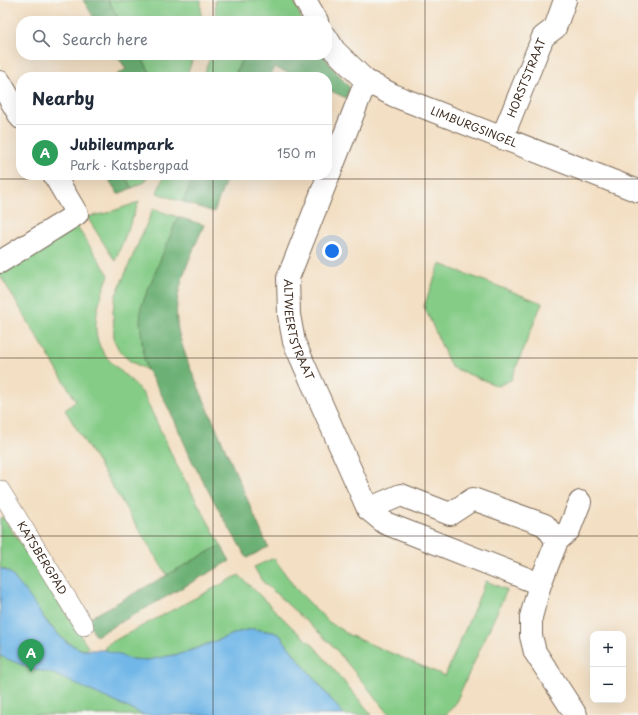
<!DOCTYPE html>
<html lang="en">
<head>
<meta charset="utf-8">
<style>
	:root { --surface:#fff; --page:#f2f2f3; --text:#1f2937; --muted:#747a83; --line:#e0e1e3; --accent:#d93025 }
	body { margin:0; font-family:"Playpen Sans",sans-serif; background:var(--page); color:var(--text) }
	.controls { position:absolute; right:12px; bottom:12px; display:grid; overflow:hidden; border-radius:8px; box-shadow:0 4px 16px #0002 }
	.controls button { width:36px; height:36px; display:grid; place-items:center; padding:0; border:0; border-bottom:1px solid var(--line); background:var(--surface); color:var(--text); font:20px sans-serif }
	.you { position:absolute; left:332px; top:251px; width:14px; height:14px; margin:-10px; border:3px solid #fff; border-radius:50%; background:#1a73e8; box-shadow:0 0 0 6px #1a73e833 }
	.badge { display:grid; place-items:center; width:26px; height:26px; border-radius:50%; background:var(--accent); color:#fff; font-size:13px; font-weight:700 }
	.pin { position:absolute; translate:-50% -33px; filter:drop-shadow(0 1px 2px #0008) }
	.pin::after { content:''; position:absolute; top:21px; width:14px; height:12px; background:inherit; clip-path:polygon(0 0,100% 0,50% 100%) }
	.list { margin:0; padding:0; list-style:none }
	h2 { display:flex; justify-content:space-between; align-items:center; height:52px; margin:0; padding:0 16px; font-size:17px }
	h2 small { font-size:13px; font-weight:400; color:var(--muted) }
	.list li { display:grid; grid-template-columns:26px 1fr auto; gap:12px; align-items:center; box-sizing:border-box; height:56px; padding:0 16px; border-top:1px solid var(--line) }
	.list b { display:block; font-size:15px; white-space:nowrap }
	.list p { margin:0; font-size:13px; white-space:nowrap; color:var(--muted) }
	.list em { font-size:13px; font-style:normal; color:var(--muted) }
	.icon { flex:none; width:22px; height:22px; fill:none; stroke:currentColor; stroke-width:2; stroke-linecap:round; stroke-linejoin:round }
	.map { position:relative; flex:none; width:638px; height:715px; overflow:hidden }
	.search { position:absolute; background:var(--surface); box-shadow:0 4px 16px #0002; left:16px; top:16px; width:316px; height:44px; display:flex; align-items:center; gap:10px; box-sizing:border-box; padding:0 14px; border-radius:16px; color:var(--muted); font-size:15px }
	.panel { position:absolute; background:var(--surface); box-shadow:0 4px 16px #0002; left:16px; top:72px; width:316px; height:108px; border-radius:16px }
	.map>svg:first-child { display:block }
</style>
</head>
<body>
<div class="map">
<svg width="638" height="715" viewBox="0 0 638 715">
	<rect width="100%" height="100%" fill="#f6f6f2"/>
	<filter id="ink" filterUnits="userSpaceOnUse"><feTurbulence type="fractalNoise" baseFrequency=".025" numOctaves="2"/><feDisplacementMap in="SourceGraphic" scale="8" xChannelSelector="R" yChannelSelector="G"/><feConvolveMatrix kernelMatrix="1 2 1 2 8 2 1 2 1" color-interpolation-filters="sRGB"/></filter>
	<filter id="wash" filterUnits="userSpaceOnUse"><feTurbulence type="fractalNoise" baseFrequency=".012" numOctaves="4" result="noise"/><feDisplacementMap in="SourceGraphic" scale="16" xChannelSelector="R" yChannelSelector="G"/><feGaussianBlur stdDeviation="0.9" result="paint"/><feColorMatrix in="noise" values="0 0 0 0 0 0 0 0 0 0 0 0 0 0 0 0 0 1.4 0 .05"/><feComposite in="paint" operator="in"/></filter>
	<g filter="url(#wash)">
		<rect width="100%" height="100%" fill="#f3dfc3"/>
		<g fill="#85cc87" stroke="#607b52">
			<polygon points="108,0 201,0 201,21 120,21"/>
			<polygon points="215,0 294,0 302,21 216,21"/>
			<polygon points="140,55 194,55 186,77 153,77"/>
			<polygon points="211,55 246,55 240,63 234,77 203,77"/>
			<polygon points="124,175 147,175 145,182 132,188"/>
			<polygon points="164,175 194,175 183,202 157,193"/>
			<polygon points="139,202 115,261 87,217 107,213"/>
			<path d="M153,209l25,8 -37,90c-1,21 1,43 6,63l-17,-9 -10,-9 -6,-12 -1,-30 3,-15z"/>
			<path d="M75,224l34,51c-11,28 -24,62 2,87 11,11 23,20 33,33l32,69 45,81 -54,30 -102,-165 11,-9 -76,-126v-3z"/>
			<polygon points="440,264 542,303 511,380 498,386 451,367 424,306"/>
			<path d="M3,517l85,130 -1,3c-27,-1 -53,-48 -69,-67 -3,-4 -6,-9 -10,-12 -2,-1 -5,-2 -8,-3v-50z"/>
			<polygon points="274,558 296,589 329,622 349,635 445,676 486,581 507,590 455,704 446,715 390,715 333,646 316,630 262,581 254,567"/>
			<polygon points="239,575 296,631 313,645 372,715 344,715 294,654 280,635 273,632 253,629 239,632 184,653 148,660 131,659 104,650 106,645"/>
			<polygon points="0,629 90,690 144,715 0,715"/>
		</g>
		<g fill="#6cb074" stroke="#546d49">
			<polygon points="83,0 108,0 120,21 96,21"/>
			<polygon points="117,55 140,55 153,77 114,77 126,69"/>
			<polygon points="246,55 324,55 331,66 350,88 346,98 327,89 327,77 299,77 274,67 269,77 234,77 240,63"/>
			<polygon points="106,175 124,175 132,188 118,194"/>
			<polygon points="194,175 228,175 214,212 183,202"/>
			<path d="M178,217l26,8c-12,28 -31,66 -27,97 1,14 7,27 11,41l80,184 -21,11 -26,-44 -29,-53 -19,-44 -15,-29 -11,-18 -3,-11 -4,-37 1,-15z"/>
			<polygon points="221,545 230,561 96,636 86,620"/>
		</g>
		<polygon fill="#71b7e8" stroke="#567083" points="0,568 9,572 26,592 49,625 66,642 82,650 105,650 131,659 148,660 184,653 239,632 253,629 273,632 280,635 294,654 344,715 144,715 51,673 32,669 0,656"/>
	</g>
	<g filter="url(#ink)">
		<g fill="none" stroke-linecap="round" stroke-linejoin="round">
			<defs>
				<g id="pedestrian">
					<path id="s1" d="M0,490l84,136"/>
				</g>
				<g id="minor">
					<polyline points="305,0 317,21"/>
					<path id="s2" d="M327,38l7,12 32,31 29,15 243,95"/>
					<path id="s3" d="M366,81l-78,197 1,37 5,27 74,167 17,14 155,61"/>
					<polyline points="0,82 21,118"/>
					<path id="s4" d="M502,138l41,-101 12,-9 10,-28"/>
					<polyline points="0,262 77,214 54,175"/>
					<polyline points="368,509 401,495 450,514 473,499 545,525 557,541"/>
					<polyline points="576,715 535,652 531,636 531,617 540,584 557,541 569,530 580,502"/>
				</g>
			</defs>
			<use href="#pedestrian" stroke="#7b6958" stroke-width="20"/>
			<use href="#minor" stroke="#7b6958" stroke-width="24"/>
			<use href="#pedestrian" stroke="#fff" stroke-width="19"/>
			<use href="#minor" stroke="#fff" stroke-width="22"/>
		</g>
	</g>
	<path fill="none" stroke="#3b2a1e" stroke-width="1" stroke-opacity="0.55" d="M213,0v21M425,0v715M213,55v22M213,175v540M0,179h638M0,358h638M0,536h638"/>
	<g text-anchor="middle" stroke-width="3" stroke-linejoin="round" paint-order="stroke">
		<g font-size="11" fill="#3b2a1e" stroke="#f6f6f2">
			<text dy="4" stroke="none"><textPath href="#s4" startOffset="65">HORSTSTRAAT</textPath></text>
			<text dy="4" stroke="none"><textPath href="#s2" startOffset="176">LIMBURGSINGEL</textPath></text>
			<text dy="4" stroke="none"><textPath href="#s3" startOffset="265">ALTWEERTSTRAAT</textPath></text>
			<text dy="4" stroke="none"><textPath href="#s1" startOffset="80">KATSBERGPAD</textPath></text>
		</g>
	</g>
</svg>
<div class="controls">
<button>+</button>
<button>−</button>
</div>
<div class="you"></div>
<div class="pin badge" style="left:31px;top:672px;background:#2e9e5b">A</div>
<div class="search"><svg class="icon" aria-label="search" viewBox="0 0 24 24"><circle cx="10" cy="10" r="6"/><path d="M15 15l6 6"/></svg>Search here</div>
<section class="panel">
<h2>Nearby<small></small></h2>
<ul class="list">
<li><span class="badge" style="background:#2e9e5b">A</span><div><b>Jubileumpark</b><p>Park · Katsbergpad</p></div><em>150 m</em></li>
</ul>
</section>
</div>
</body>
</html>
